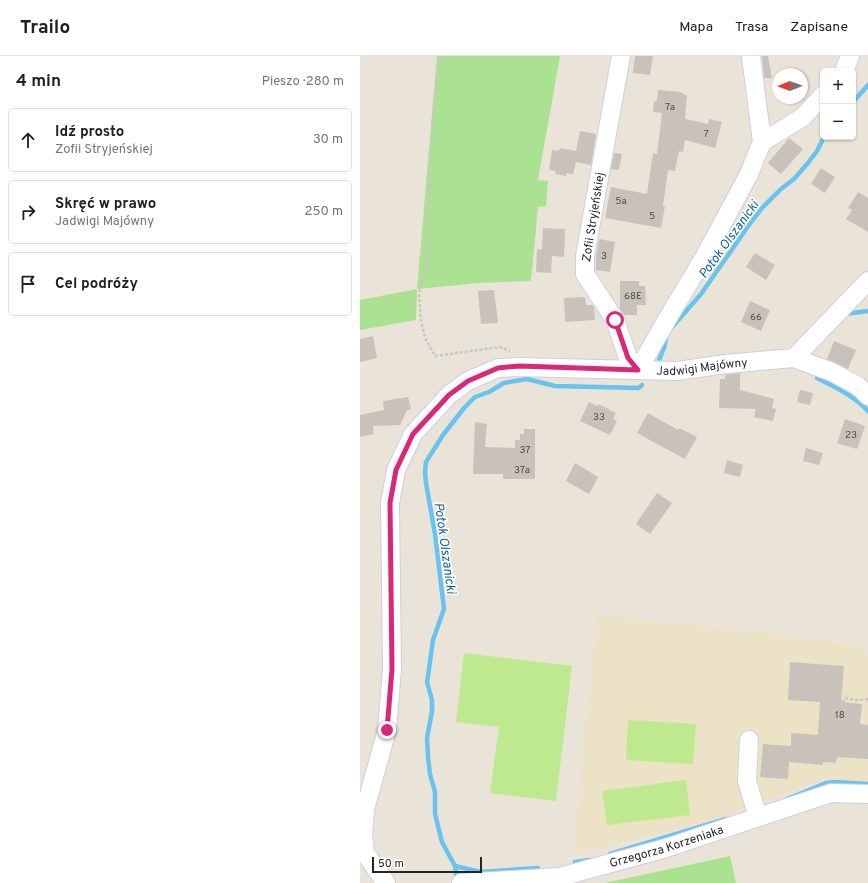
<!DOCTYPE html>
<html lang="pl">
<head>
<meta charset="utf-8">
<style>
	:root { --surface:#fff; --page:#f6f6f6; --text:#202124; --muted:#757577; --line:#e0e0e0 }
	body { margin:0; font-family:Overpass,sans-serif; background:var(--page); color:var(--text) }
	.controls { position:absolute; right:12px; top:12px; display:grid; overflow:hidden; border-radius:6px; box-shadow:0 1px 3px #0004 }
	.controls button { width:36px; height:36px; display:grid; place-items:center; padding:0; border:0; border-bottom:1px solid var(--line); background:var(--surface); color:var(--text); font:20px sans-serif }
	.compass { position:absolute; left:412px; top:12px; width:36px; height:36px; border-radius:50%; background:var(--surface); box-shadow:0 1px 3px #0004; rotate:269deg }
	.scale { position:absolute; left:12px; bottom:10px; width:110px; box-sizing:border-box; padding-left:4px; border:2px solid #262626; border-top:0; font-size:11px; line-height:14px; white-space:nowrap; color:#262626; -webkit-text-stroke:3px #fff; paint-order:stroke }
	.stop { position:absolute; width:12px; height:12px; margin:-9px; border:3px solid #db2777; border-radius:50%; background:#fff }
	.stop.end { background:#db2777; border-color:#fff; box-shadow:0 1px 4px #0008 }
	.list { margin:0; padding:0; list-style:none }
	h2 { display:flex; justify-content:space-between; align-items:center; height:52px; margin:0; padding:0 16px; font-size:17px }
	h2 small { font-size:13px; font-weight:400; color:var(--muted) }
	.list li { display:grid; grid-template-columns:26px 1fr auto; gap:12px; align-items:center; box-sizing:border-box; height:64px; margin:0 8px 8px; padding:0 8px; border:1px solid var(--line); border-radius:6px }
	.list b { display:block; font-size:15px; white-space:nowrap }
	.list p { margin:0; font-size:13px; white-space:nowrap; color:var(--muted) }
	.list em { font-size:13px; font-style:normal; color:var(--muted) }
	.icon { flex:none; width:22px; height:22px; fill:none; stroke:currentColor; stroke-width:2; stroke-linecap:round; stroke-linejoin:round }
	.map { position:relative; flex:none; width:508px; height:827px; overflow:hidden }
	header { display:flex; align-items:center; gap:24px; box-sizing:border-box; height:56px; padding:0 20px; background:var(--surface); border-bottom:1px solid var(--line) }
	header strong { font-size:19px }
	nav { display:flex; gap:22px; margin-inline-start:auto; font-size:14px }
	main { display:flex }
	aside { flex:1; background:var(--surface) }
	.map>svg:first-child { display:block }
</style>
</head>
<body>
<header>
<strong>Trailo</strong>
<nav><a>Mapa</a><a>Trasa</a><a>Zapisane</a></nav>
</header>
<main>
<aside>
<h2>4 min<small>Pieszo · 280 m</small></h2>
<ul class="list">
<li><svg class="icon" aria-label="ahead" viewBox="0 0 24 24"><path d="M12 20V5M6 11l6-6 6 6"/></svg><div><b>Idź prosto</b><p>Zofii Stryjeńskiej</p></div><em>30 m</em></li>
<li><svg class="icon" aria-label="right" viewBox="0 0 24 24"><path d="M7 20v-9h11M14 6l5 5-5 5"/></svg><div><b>Skręć w prawo</b><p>Jadwigi Majówny</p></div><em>250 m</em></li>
<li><svg class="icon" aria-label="arrive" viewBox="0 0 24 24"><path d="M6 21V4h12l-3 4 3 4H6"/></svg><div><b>Cel podróży</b></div></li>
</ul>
</aside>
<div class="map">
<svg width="508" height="827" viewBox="0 0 508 827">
	<rect width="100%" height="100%" fill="#eae3d7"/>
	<polygon fill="#ece2c6" points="238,560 402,577 499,590 508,601 508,726 465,722 377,755 331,770 255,788 220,797 215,795 223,701"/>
	<g fill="#aae292">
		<polygon points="77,0 200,0 178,124 188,125 186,150 178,151 171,225 118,227 57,233 56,264 0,274 0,244 57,233"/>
		<polygon points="370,800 376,827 245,827"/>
	</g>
	<g fill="#bee98e">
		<polygon points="104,597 212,610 196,745 130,737 139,671 96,666"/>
		<polygon points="268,664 336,668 333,708 266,704"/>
		<polygon points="326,724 330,759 247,769 242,735"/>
	</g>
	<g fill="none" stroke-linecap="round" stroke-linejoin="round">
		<g stroke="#68c4ee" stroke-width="4.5">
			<polyline points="493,46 508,29"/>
			<polyline points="485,258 508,255"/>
			<polyline points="313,270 341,238 391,166 403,151 421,133 434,123 448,107 457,95 464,81"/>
			<polyline points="299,304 304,292 306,281"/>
			<path d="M457,322c18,9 37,18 51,33"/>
			<polyline points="427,743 466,727 475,726 508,728"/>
			<polyline points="250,798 366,763"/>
			<polyline points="215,806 230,804"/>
			<polyline points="95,810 121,816 178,812"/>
			<polyline points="97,825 95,810 82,786 75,758 75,736 70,718 68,701 67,682 72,655 72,644 67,626 68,620 73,584 84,553 75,478 66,427 65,416 66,406 83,379 104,352 115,341 129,336 144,327 167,323 195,330 279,332 282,329"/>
		</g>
	</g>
	<g fill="#c8c2ba">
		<polygon points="275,0 293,0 290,19 273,17"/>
		<polygon points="402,0 408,0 412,22 404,22"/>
		<polygon points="298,34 320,36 327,40 325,63 348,68 349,63 362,66 355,92 325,84 323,96 319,95 315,115 308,114 303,150 305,150 301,172 245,162 251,131 287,138 293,97 297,98 302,57 293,56 294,45 297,45"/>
		<polygon points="220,75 236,78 231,109 216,106 213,118 206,117 206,120 195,118 196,115 189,114 192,94 198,95 201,92 216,95"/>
		<polygon points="429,82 443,93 421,118 408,107"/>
		<polygon points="254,97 262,98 259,114 251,113"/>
		<polygon points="461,112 475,121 465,137 451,128"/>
		<polygon points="498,136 508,142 508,176 486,163 492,154 488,152"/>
		<polygon points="183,172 205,173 204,201 192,200 191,217 176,216 177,193 182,194"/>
		<polygon points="239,183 255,186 250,216 236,214 236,201"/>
		<polygon points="395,197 415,209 406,224 386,211"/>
		<polygon points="260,225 279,225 279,230 285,230 286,249 277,249 277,259 264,259 260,253"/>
		<polygon points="134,234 138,267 121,268 118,235"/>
		<polygon points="225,241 226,249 232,249 234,251 235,264 205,266 204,242"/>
		<polygon points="390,245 410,254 401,275 381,266"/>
		<polygon points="13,280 17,302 0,306 0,283"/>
		<polygon points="474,285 496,294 488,313 467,303"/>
		<polygon points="380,317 380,334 414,343 412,352 416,353 413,365 394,361 396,353 359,352 360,323 365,323 365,319"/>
		<polygon points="440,334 453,337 450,349 437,346"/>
		<polygon points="48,341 51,353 47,354 40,369 13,370 14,378 0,381 0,359 24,354 23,345"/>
		<polygon points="229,346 237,350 238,348 256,357 253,363 257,365 250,379 220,365"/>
		<polygon points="288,357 318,374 319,372 337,381 325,403 277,377"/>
		<polygon points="485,363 505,370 497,393 477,387"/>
		<polygon points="115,366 127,368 125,391 155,392 155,384 160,384 160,378 164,378 164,373 175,373 175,423 143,423 143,418 113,418"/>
		<polygon points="446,392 463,397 459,409 443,405"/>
		<polygon points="367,404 383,409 380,421 364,417"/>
		<polygon points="215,407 238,421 229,438 206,425"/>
		<polygon points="297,437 312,447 290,478 276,468"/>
		<polygon points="430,606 484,610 481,646 502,648 500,668 508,669 508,703 477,701 476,707 463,706 463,709 429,706 428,723 400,721 403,688 431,690 431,677 458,679 460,646 428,644"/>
	</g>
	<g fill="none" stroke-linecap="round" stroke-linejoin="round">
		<defs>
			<g id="minor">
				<polyline points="261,0 225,200 225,218 255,264 268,302 278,314 309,260 345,200 389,118 402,86 391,0"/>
				<polyline points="484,15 490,0"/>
				<polyline points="402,86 443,61 463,39"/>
				<polyline points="434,302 508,225"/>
				<polyline points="389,684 387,725 398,761"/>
				<path id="s1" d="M26,827l-21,-30 -2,-19 2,-25 22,-79 5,-61 -2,-166 6,-33 17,-36 36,-39 19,-14 30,-13 21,-1 158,4 49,-7 68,-6 38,14 26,14 10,10"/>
				<path id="s2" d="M101,827l99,-6 106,-29 165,-55 37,1"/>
			</g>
		</defs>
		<use href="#minor" stroke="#cdcfe0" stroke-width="20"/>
		<g stroke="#c7c7c7" stroke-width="2.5" stroke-dasharray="3 2" stroke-linecap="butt">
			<polyline points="81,0 74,47 67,174 67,211 59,237 61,265 65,282 75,300 140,291 150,295"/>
			<polyline points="482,646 486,642 497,644 508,643"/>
		</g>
		<use href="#minor" stroke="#fff" stroke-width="18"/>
	</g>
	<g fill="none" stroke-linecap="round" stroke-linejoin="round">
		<polyline stroke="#db2777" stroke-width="5" points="27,674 32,613 30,447 36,414 53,378 89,339 108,325 138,312 159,310 278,314 268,302 255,264"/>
	</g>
	<g text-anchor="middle" stroke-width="3.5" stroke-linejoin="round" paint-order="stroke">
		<g font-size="10" fill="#4e4d4b">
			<text x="310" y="54">7a</text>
			<text x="346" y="81">7</text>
			<text x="261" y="148">5a</text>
			<text x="292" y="163">5</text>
			<text x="244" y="203">3</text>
			<text x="273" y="243">68E</text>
			<text x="396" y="264">66</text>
			<text x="239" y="364">33</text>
			<text x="491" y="382">23</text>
			<text x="165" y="397">37</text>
			<text x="162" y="417">37a</text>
			<text x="480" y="662">18</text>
		</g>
		<g font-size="12" fill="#262626" stroke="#fff">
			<text transform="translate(233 161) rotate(-81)" y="4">Zofii Stryjeńskiej</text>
			<text dy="4" stroke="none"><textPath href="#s1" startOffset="777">Jadwigi Majówny</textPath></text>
			<text dy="4" stroke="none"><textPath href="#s2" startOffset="210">Grzegorza Korzeniaka</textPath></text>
		</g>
		<g font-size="13" font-style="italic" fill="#0c5f94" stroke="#fff">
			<text transform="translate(368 183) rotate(-54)" y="5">Potok Olszanicki</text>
			<text transform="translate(86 492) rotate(82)" y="5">Potok Olszanicki</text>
		</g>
	</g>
</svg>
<div class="controls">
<button>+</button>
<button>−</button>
</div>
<svg class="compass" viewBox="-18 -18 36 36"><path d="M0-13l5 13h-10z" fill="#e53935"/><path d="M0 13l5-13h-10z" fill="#757577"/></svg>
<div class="scale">50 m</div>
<div class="stop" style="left:255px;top:264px"></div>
<div class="stop end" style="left:27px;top:674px"></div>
</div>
</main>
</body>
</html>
